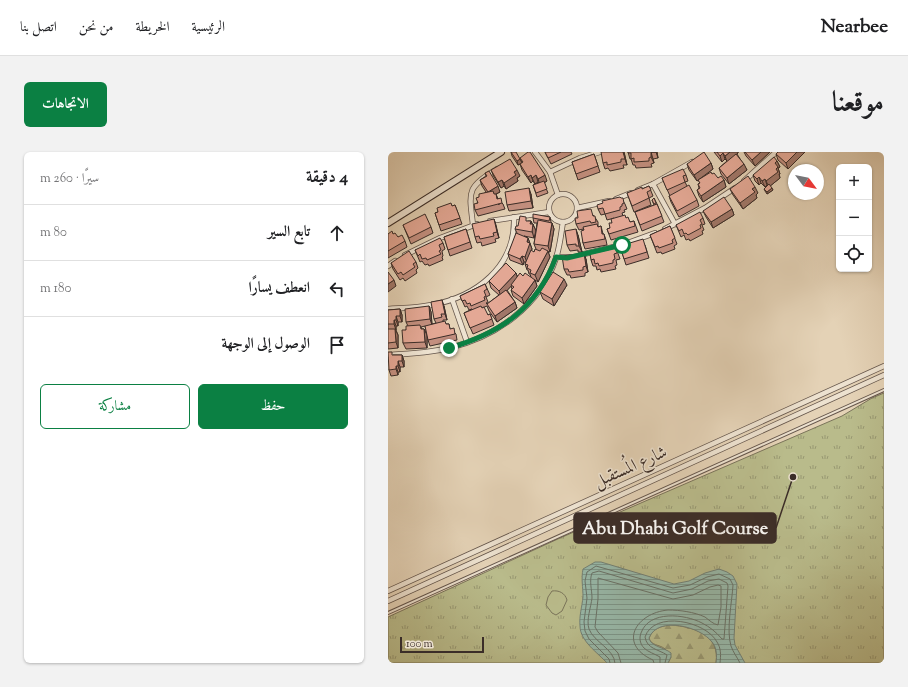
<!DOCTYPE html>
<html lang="ar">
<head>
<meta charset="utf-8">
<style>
	:root { --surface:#fff; --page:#f2f2f2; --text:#202124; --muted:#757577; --line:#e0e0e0; --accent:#0b8043 }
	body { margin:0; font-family:"Sorts Mill Goudy",Amiri,serif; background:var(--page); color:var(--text); direction:rtl }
	.controls { position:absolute; right:12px; top:12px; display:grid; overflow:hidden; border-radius:6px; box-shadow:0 1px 3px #0004 }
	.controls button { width:36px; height:36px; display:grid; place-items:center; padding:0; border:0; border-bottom:1px solid var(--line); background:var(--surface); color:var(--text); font:20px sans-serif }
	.compass { position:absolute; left:400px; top:12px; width:36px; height:36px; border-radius:50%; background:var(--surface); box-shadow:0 1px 3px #0004; rotate:122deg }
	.scale { position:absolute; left:12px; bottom:10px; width:84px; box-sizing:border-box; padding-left:4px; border:2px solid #3b2d28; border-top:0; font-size:11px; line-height:14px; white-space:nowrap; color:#3b2d28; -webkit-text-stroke:3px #ede2d0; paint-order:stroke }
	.stop { position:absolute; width:12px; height:12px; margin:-9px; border:3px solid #0b8043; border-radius:50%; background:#fff }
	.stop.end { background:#0b8043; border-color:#fff; box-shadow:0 1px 4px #0008 }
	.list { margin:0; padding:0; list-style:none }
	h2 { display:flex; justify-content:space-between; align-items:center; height:52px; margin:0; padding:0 16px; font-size:17px }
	h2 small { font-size:13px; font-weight:400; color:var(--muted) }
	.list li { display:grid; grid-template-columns:26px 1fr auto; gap:12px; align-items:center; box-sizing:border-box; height:56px; padding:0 16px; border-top:1px solid var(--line) }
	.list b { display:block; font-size:15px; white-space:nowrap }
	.list em { font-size:13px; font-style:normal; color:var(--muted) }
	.actions { display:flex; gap:8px; padding:12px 16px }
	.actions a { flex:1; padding:9px 0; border:1px solid var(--accent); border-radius:6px; text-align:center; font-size:14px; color:var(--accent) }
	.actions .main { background:var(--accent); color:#fff }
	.icon { flex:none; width:22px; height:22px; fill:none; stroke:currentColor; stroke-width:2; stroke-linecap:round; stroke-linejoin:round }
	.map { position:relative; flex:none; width:496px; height:511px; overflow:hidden; direction:ltr; border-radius:6px }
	header { display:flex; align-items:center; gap:24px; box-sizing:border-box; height:56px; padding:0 20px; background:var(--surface); border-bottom:1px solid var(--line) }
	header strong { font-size:19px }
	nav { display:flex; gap:22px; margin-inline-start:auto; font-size:14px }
	.intro { display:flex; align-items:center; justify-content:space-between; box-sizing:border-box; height:96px; padding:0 24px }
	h1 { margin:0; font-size:28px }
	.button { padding:10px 18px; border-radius:6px; background:var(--accent); color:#fff; font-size:14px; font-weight:700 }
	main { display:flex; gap:24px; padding:0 24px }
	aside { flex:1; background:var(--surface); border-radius:6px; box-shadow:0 1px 3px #0004 }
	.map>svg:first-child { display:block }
</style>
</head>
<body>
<header>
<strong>Nearbee</strong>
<nav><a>الرئيسية</a><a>الخريطة</a><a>من نحن</a><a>اتصل بنا</a></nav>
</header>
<div class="intro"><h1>موقعنا</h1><a class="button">الاتجاهات</a></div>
<main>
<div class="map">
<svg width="496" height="511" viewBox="0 0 496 511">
	<defs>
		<pattern id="grass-tufts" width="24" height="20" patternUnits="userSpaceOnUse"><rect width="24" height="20" fill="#b9bb8b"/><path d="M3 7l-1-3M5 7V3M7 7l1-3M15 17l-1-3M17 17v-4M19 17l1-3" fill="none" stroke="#989872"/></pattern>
		<pattern id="forest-firs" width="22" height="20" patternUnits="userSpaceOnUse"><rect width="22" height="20" fill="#b9bb8b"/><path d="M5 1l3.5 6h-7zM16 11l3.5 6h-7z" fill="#989872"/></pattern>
		<pattern id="water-rules" width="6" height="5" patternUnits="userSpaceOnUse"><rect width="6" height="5" fill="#97b8a9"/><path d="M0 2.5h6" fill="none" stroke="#7c968a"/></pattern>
	</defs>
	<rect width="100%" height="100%" fill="#e4d2b6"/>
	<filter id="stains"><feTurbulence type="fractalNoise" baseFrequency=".005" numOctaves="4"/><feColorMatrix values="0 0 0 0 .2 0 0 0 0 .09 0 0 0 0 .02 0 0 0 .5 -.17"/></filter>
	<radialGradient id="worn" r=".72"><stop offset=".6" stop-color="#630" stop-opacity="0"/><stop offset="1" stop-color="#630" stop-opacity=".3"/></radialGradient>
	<polygon fill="url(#grass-tufts)" stroke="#7a745a" points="496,241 496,511 0,511 0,465 172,386 454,264 484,246"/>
	<path fill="url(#forest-firs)" stroke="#7a745a" d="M283,473c23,2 49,9 45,38h-48l3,-6c-2,-2 -4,-6 -6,-8 -6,-5 -14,-3 -16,-11 4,-10 12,-12 22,-13z"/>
	<path fill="#b9bb8b" stroke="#7a745a" d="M164,439c7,-1 13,2 15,9l-5,11 -6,4 -4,-2 -6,-8 2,-8z"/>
	<path fill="url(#water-rules)" stroke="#728075" d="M207,410h6l73,22 15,-3 16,-8 14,-4 8,3 6,4 4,8 -3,54 1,7 10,18h-29c1,-7 1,-15 -4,-21 -11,-15 -54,-27 -63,-4 2,9 15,9 22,15v4l-3,6h-61c-9,-10 -27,-22 -27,-37 -1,-10 2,-19 3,-29 0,-10 -2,-18 0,-28z"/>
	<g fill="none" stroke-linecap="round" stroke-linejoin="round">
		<g stroke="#697268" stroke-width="1">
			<path d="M222,511l-1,-4 -20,-20 -4,-8 -1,-9 3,-24 -2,-17 2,-9 9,-6 77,22 17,-3 17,-8 12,-3 11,5 3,6c-1,17 -7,45 -2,61 2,6 6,11 9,17"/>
			<path d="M227,511c-1,-14 -21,-21 -26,-34 -3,-9 2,-22 3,-31 0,-8 -3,-17 0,-25l7,-2 74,22 19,-4 16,-8 11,-2 8,4 1,3 -4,53h-2c-6,-7 -12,-12 -20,-16 -17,-9 -53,-13 -61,10 -2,5 -1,11 3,15 4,4 11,6 16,9v6"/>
			<path d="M233,511l-3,-10 -20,-21 -3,-5 3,-28v-21l75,21 20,-4 17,-8 8,-2 3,1v21l-3,18c-5,-1 -9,-5 -13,-8 -11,-5 -25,-7 -37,-7 -32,3 -51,34 -15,50l1,3"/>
			<path d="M277,511l2,-8c-9,-6 -20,-6 -22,-18 9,-27 61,-16 72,5 4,6 4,13 3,21"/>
		</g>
		<defs>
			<polyline id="lane" points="0,461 496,238"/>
			<g id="street">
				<polyline points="147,0 162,20 170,43"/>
				<polyline points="162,20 192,6 212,0"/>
				<polyline points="356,29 388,0"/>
				<polyline points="265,32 287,72"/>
				<polyline points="250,38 265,32 304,10"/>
				<circle cx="175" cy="56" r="14"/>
				<polyline points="228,47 243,41"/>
				<polyline points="189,56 221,49"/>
				<polyline points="102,69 161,60"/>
				<path d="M85,73c-4,-34 -7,-37 24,-56"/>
				<polyline points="277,77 317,56 347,36"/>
				<polyline points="17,103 52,86 89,72"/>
				<polyline points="192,103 234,93 267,81"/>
				<polyline points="168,105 181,105"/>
				<polyline points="0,114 7,109"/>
				<polyline points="64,147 79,190"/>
				<path d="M0,157c14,-1 29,-1 43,-4 45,-8 85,-38 83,-88"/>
				<path d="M0,203c20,-1 41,-2 61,-7 47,-11 91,-42 107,-90 4,-12 5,-24 7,-36"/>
				<polyline points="0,439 496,214"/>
				<polyline points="0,449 496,223"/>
			</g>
			<polyline id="secondary" points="0,71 113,0"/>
		</defs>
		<use href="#lane" stroke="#65564c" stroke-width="4"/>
		<use href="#street" stroke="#65564c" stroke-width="6"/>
		<use href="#secondary" stroke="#3b2d28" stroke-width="8"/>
		<use href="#lane" stroke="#ede2d0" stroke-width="2"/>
		<use href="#street" stroke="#ede2d0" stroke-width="4.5"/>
		<use href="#secondary" stroke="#ede2d0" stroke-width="6"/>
	</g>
	<g fill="#c49080" stroke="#3b2d28">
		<polygon points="123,0 132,7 134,11 130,13 124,4"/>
		<polygon points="157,0 183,0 184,2 163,12"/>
		<polygon points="236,0 239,13 235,13 236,16 222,19 220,16 217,17 215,11"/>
		<polygon points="240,0 269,0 270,6 265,7 266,11 263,12 264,15 248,16 247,13 245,13 243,7 242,7"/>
		<polygon points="326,0 350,0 350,1 349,2 359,18 341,32 333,22 331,16 339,9 337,7 334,10"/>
		<polygon points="356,0 382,0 367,14 358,4"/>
		<polygon points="417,0 400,17 390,8 388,2"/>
		<polygon points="206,2 212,20 190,28 184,10"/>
		<polygon points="132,6 159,29 156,31 160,41 149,45 145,33 151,31 150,30 147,32 145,29 143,31 134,18 132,12 134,11"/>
		<polygon points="389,9 392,15 390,16 392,22 391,22 392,26 382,34 385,38 379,42 377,39 376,37 380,34 379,33 377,35 373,31 371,33 367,29 365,23"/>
		<polygon points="323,11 325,17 309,29 301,18 299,12"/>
		<polygon points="103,18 132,24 129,26 130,29 118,37 116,34 113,36 106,25"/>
		<polygon points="97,21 112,40 108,42 110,47 115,52 117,57 90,64 87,58 91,45 98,40 94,34 92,28 98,24"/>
		<polygon points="324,22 330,26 336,28 338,35 315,50 311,44 309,38 311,36 310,32 312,31 310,28"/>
		<polygon points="298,23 300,29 297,30 299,34 309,48 311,54 291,65 283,50 281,44 282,44 274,26"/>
		<polygon points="261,34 265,44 261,46 263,53 246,60 239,41 254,37"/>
		<polygon points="342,37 370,41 368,43 369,46 355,57 345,43"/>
		<polygon points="143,42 145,56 121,59 119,53"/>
		<polygon points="233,46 237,52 239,57 236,58 237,60 234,61 235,64 242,70 246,69 250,80 223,88 219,77 222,76 226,66 219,68 217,62 213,63 210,57"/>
		<polygon points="266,46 269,52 276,70 254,79 247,60 266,53 264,48"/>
		<polygon points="67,53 74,72 53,79 47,61"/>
		<polygon points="344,57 346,63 325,76 318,65 315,59"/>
		<polygon points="205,63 206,64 210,70 210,75 213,74 215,82 216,82 218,88 219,93 197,97 195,91 195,77 191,78 188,72"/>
		<polygon points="162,65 163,70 164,71 166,77 162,100 160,100 162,105 150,130 147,128 149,134 136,152 125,144 123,138 124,137 123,134 119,138 127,150 129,156 109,170 101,159 99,154 94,156 100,163 102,162 106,173 85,182 76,161 84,157 81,158 79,154 77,155 72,144 97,132 102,143 98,145 100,150 98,151 99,152 111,143 103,136 101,129 128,121 129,124 135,124 143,125 142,122 141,122 140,118 139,118 137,112 138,110 136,110 135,113 122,108 120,102 129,81 127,77 130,74 140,69 143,69 148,79 146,86 136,84 140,86 144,97 143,99 146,100 148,97 146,92 149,71 146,71 145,66"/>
		<polygon points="315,66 317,72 314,73 316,78 314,79 315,82 302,89 301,87 298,88 296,83 293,85 288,73"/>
		<polygon points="106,67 111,86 107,87 108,90 94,94 93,90 89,91 87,85"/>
		<polygon points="15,73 43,75 45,81 23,92"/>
		<polygon points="282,74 289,92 286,94 287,97 274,102 273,100 269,101 262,83"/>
		<polygon points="78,77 84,96 62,104 56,85"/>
		<polygon points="0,82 5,82 17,89 19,95 0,106"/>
		<polygon points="190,83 194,100 190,100 190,98 182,99 179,93"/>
		<polygon points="55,91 57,97 54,99 55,104 54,105 55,108 41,114 40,112 37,113 34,109 32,110 27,98"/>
		<polygon points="257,93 261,106 238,113 232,94"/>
		<polygon points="228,96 232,107 228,108 229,113 227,114 228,117 213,120 212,117 209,118 208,114 205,114 203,108"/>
		<polygon points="198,107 200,120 197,121 197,124 183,126 182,123 179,123 176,117"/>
		<polygon points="28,110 30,116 28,118 29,121 17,129 15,126 12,128 5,117 3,111"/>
		<polygon points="179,133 166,154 155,147 152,140"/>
		<polygon points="41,154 43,160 44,172 48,171 46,167 56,154 59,168 55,168 55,170 58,172 61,172 62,177 68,182 69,188 42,194 40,188 37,174 33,175 34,177 36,177 39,183 39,196 18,197 15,191 18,178 20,174 18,170"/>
		<polygon points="12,157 14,163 14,170 10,170 10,174 8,174 8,178 10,183 10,196 0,197 0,158"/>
		<polygon points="5,203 14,203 16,209 16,215 12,215 12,220 10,220 10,223 3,224 1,218"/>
	</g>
	<g fill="#a07668" stroke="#3b2d28">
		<polygon points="235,0 236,0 239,13 237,7"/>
		<polygon points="263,0 265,7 266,11 263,5"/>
		<polygon points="268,0 269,0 270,6"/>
		<polygon points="342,0 350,0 350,1 339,10 337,4"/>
		<polygon points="373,0 382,0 367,14 364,8"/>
		<polygon points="409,0 417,0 400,17 398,11"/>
		<polygon points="335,1 337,7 334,10 332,4"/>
		<polygon points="132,7 134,11 130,13 129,9"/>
		<polygon points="389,9 392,15 390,16 392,22 391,22 392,26 381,35 378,29 387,11"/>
		<polygon points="323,11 325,17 309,29 306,23"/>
		<polygon points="356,12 359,18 341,32 339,26"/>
		<polygon points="129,18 132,24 129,26 130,29 118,37 116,31 126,20"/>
		<polygon points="143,23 145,29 143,31 140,25"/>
		<polygon points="148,23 150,30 147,32 144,26"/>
		<polygon points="157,23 159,29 152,33 150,27"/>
		<polygon points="371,25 373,31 371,33 369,27"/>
		<polygon points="377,27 379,33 377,35 374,29"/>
		<polygon points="114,28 116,34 113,36 110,30"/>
		<polygon points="336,28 338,35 315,50 313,44"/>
		<polygon points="110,34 112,40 108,42 111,53 109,47 106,43 100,40"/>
		<polygon points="367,35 370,41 368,43 369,46 355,57 352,51 364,37"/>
		<polygon points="141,36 143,42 145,56 143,49"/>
		<polygon points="384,36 385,38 379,42 379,40"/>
		<polygon points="344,57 346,63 325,76 323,70"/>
		<polygon points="106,67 108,73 111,86 109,80"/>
		<polygon points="143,69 145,75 145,72 148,79 146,86 142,72"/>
		<polygon points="164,71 166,77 162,100 160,94"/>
		<polygon points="188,77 190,83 194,100 191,94"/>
		<polygon points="140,86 144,97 139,111 137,105 139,90"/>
		<polygon points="160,99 162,105 150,130 147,123"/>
		<polygon points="196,101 198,107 200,120 198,114"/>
		<polygon points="134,104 136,110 135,113 132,107"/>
		<polygon points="128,121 130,127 113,145 111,139"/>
		<polygon points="176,127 179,133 166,154 164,147"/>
		<polygon points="6,128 8,134 0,140 0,132"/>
		<polygon points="147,128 149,134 136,152 134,146"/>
		<polygon points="54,148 56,154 59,168 57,162"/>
		<polygon points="127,150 129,156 109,170 107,164"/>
		<polygon points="41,154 43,160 44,173 42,167"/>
		<polygon points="12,157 14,163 14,170 12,164"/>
		<polygon points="8,164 10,170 10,174 8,168"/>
		<polygon points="6,168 8,174 8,178 6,172"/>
		<polygon points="7,177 10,183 10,196 8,190"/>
		<polygon points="36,177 39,183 39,196 37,190"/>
		<polygon points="14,203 16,209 16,215 14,209"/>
		<polygon points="10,209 12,215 12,220 10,214"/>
		<polygon points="8,214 10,220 10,223 8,217"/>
	</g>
	<g fill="#e4a895" stroke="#3b2d28">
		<polygon points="123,0 128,0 132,7 129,9"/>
		<polygon points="140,0 142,0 157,23 150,27 148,23 144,26 143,23 140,25 132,12 135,10 132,6"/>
		<polygon points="157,0 173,0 160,6"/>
		<polygon points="213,0 235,0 237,7 233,7 233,10 219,13 219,10 215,11"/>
		<polygon points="240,0 268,0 263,0 263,5 261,6 261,9 246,10 246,6 243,7 243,1 240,1"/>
		<polygon points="316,0 323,11 306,23 299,12"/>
		<polygon points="329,0 342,0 337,4 335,1 332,4"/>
		<polygon points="357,0 373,0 364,8"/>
		<polygon points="390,0 409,0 398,11 388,2"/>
		<polygon points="206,2 210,14 188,22 184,10"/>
		<polygon points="348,2 356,12 339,26 331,16"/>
		<polygon points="386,5 389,9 387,11 390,15 388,17 390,20 378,29 377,27 374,29 371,25 369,27 365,23"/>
		<polygon points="122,7 129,18 126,20 128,23 116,31 114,28 110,30 103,18"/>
		<polygon points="295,17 298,23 295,24 297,30 279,38 274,26"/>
		<polygon points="101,19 110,34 100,40 92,28 99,24 97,21"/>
		<polygon points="323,20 324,22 326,21 330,26 333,24 336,28 313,44 309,38 312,36 310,32 312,31 310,28"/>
		<polygon points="360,24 367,35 364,37 367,40 352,51 342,37"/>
		<polygon points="156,29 159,37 148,41 145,33"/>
		<polygon points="381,32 384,36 379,40 376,37"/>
		<polygon points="301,33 309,48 289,59 281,44"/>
		<polygon points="261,34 263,38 259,40 261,46 244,54 239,41 254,35 254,37"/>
		<polygon points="141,36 143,49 119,53 117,40"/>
		<polygon points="105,39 106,42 108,42 109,47 113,46 114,51 87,58 86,52 90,51 88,46 91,45 91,42"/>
		<polygon points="232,45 233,46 235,46 236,51 234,52 234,54 232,55 232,58 217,62 215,56 210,57 209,53 215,51 214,49"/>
		<polygon points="336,45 344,57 323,70 315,59"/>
		<polygon points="266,46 268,51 266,52 264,48"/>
		<polygon points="63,51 64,54 67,53 72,66 51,73 47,61 50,60 49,56"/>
		<polygon points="269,52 274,64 252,73 247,60"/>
		<polygon points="203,57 205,64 207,64 208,70 203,71 202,69 188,72 187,66 190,66 189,59"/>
		<polygon points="312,60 315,66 312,68 314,72 312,73 313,76 300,83 298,81 296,82 294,77 291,79 288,73"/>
		<polygon points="37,62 43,75 21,86 15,73"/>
		<polygon points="145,62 162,65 161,69 145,66"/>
		<polygon points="237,63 238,66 240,65 242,70 246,69 247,74 221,82 219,77 222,76 221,71 224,71 223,67"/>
		<polygon points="132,64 138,65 138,69 143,69 142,72 145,72 144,80 127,77 128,74 130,74"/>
		<polygon points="106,67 109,80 105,81 106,84 92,87 91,84 87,85 84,72"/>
		<polygon points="150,68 164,71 160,94 146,92"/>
		<polygon points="209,72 210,75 213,74 214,82 216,82 217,87 195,91 193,79 196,78 195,75"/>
		<polygon points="282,74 287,86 284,88 285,91 271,96 270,94 267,95 262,83"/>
		<polygon points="78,77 82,90 60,98 56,85"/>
		<polygon points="188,77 191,94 188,94 188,92 179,93 177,79"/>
		<polygon points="4,79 5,82 7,81 10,85 14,83 17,89 0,99 0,82"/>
		<polygon points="128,81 140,86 139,90 142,91 137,105 134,104 132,107 120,102"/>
		<polygon points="52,86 55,91 51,93 53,98 51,99 53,102 39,108 38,106 34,107 32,102 30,104 27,98"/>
		<polygon points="255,87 259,100 236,107 232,94"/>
		<polygon points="154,96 160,99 147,123 142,121 143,118 139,116 140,113 137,112 143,98 146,100 147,97 152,99"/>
		<polygon points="228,96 229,101 226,102 227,107 225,108 225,111 211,114 210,111 207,112 206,107 203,108 202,102"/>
		<polygon points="21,99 28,110 25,112 27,115 15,123 13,120 10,122 3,111"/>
		<polygon points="196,101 198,114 195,115 195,118 181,120 180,117 176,117 174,104"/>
		<polygon points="118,111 128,121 111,139 101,129"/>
		<polygon points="0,120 6,128 0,132"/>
		<polygon points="165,120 176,127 164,147 152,140"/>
		<polygon points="132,121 135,124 137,121 147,128 134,146 123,138 126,135 123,133"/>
		<polygon points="97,132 99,137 96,139 98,144 96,145 97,148 83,154 82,151 79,152 77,148 74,149 72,144"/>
		<polygon points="118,138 127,150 107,164 99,152"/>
		<polygon points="54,148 57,162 53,162 54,165 46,167 43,150"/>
		<polygon points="41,154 42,167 18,170 17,157"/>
		<polygon points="93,154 94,156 96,155 100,163 102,162 104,167 82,176 76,161"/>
		<polygon points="12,157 12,164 8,164 8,168 6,168 6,172 0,172 0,158"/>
		<polygon points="57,169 58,172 61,172 62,177 66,176 67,182 40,188 37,174"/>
		<polygon points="32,173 33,177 36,177 37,190 15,191 14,178 18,178 18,174"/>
		<polygon points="0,177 7,177 8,190 0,191"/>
		<polygon points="0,200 4,200 4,203 14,203 14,209 10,209 10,214 8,214 8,217 1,218"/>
	</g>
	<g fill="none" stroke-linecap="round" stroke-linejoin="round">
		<path stroke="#0b8043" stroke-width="5" d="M61,196c51,-15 88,-39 107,-91l11,1 55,-13"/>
	</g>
	<g text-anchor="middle" stroke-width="3" stroke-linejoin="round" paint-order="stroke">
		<g font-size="17" fill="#3b2d28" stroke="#ede2d0">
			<text transform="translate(242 314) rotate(-24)" y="6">شارع المُستقبل</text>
		</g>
	</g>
	<path fill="none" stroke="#3b2d28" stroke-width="1.5" d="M405 325L388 376"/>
	<circle fill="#3b2d28" stroke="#ede2d0" stroke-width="1.5" cx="405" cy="325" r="4"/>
	<rect fill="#3b2d28" stroke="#3b2d28" stroke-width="1.5" x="186" y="361" width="202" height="30" rx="4"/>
	<g font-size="18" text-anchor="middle" font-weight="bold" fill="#fff">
		<text x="287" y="382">Abu Dhabi Golf Course</text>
	</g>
	<rect width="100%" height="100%" filter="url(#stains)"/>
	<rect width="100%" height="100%" fill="url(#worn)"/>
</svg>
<div class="controls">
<button>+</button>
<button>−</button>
<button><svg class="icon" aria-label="locate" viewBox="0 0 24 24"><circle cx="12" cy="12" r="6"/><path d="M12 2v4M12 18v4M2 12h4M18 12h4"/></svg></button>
</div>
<svg class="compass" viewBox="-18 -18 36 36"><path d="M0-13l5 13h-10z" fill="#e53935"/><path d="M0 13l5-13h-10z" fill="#757577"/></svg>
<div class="scale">100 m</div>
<div class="stop" style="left:234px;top:93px"></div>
<div class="stop end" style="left:61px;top:196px"></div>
</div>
<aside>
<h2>4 دقيقة<small>سيرًا · 260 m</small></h2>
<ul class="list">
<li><svg class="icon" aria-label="ahead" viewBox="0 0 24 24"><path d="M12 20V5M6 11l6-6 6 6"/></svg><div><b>تابع السير</b></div><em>80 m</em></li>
<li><svg class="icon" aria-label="left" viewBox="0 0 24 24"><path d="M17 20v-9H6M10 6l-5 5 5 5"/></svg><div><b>انعطف يسارًا</b></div><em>180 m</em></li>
<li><svg class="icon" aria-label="arrive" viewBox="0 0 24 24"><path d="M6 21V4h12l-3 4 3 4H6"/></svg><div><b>الوصول إلى الوجهة</b></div></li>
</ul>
<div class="actions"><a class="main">حفظ</a><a>مشاركة</a></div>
</aside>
</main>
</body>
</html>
